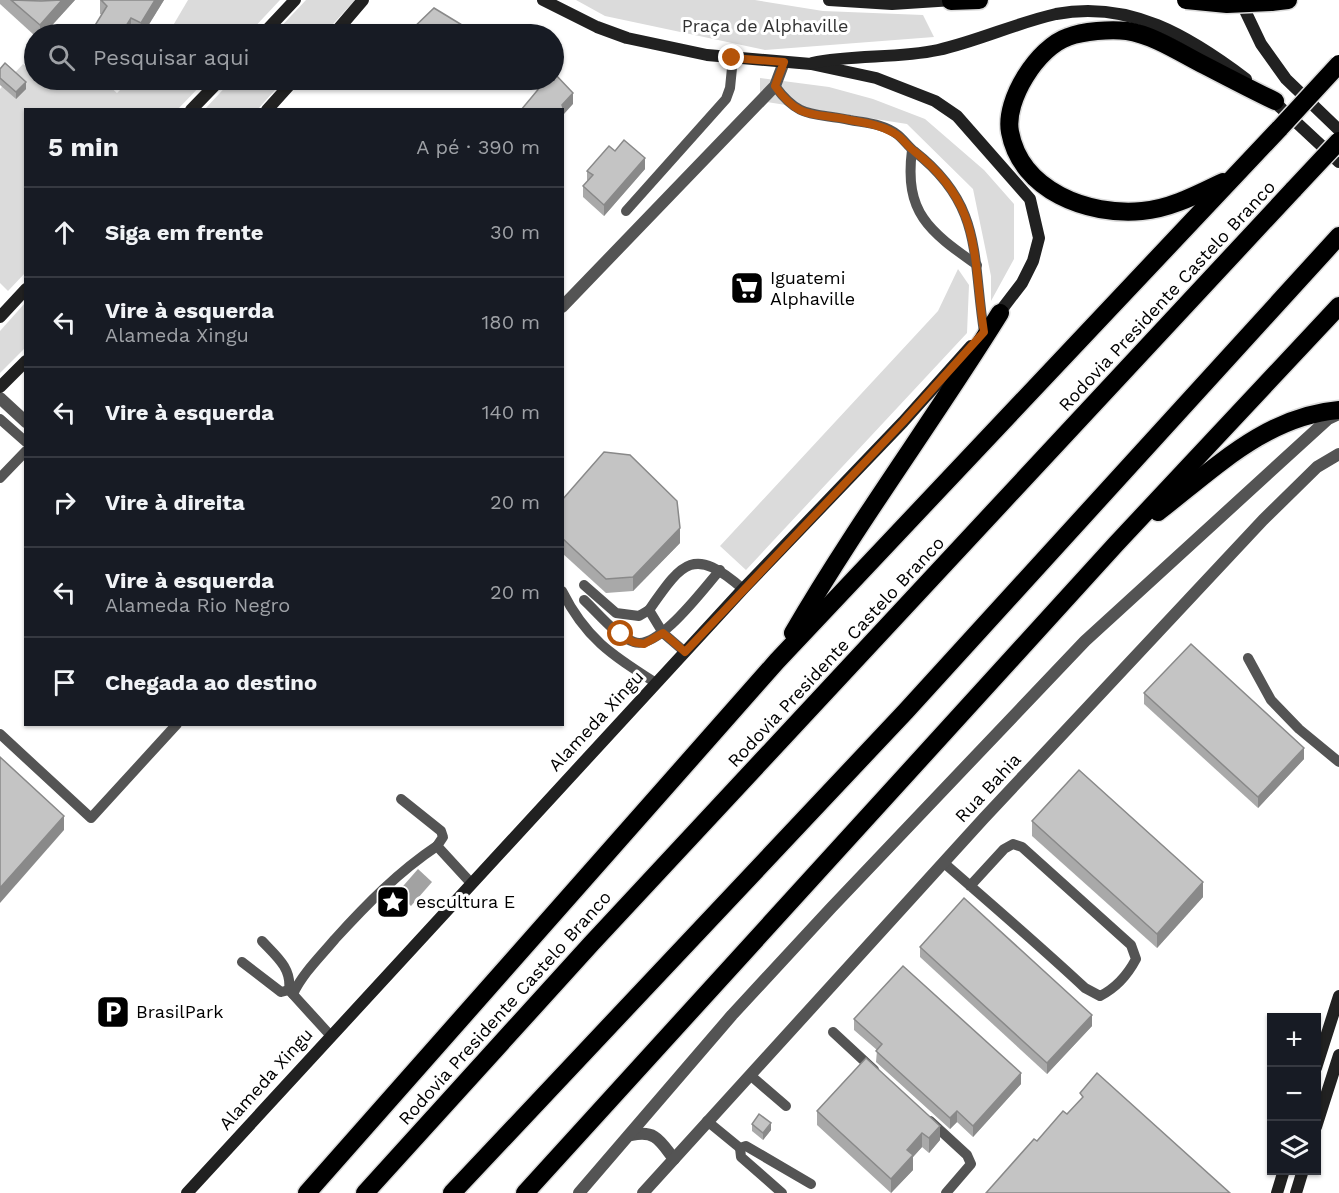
<!DOCTYPE html>
<html lang="pt">
<head>
<meta charset="utf-8">
<style>
	:root { --surface:#171b24; --page:#20242c; --text:#f1f3f6; --muted:#9ea1a6; --line:#363941 }
	body { margin:0; font-family:"Work Sans",sans-serif; background:var(--page); color:var(--text) }
	.controls { position:absolute; right:18px; bottom:18px; display:grid; overflow:hidden; border-radius:0px; box-shadow:0 2px 4px #0004 }
	.controls button { width:54px; height:54px; display:grid; place-items:center; padding:0; border:0; border-bottom:2px solid var(--line); background:var(--surface); color:var(--text); font:30px sans-serif }
	.stop { position:absolute; width:18px; height:18px; margin:-14px; border:4px solid #b45309; border-radius:50%; background:#fff }
	.stop.end { background:#b45309; border-color:#fff; box-shadow:0 2px 6px #0008 }
	.list { margin:0; padding:0; list-style:none }
	h2 { display:flex; justify-content:space-between; align-items:center; height:78px; margin:0; padding:0 24px; font-size:26px }
	h2 small { font-size:20px; font-weight:400; color:var(--muted) }
	.list li { display:grid; grid-template-columns:39px 1fr auto; gap:18px; align-items:center; box-sizing:border-box; height:90px; padding:0 24px; border-top:2px solid var(--line) }
	.list b { display:block; font-size:22px; white-space:nowrap }
	.list p { margin:0; font-size:20px; white-space:nowrap; color:var(--muted) }
	.list em { font-size:20px; font-style:normal; color:var(--muted) }
	.icon { flex:none; width:33px; height:33px; fill:none; stroke:currentColor; stroke-width:2; stroke-linecap:round; stroke-linejoin:round }
	.map { position:relative; flex:none; width:1339px; height:1193px; overflow:hidden }
	.search { position:absolute; background:var(--surface); box-shadow:0 2px 4px #0004; left:24px; top:24px; width:540px; height:66px; display:flex; align-items:center; gap:15px; box-sizing:border-box; padding:0 21px; border-radius:33px; color:var(--muted); font-size:22px }
	.panel { position:absolute; background:var(--surface); box-shadow:0 2px 4px #0004; left:24px; top:108px; width:540px; height:618px; border-radius:0px }
	.map>svg:first-child { display:block }
</style>
</head>
<body>
<div class="map">
<svg width="1339" height="1193" viewBox="0 0 1339 1193">
	<rect width="100%" height="100%" fill="#fff"/>
	<g fill="#dbdbdb">
		<polygon points="188,0 280,0 248,34 168,34"/>
		<polygon points="306,0 355,0 324,34 274,34"/>
		<polygon points="576,0 755,0 823,11 923,15 934,37 765,50 605,16"/>
		<polygon points="23,64 34,72 34,80 102,80 117,93 130,80 206,80 178,109 26,110 25,273 8,291 0,283 0,89"/>
		<polygon points="760,78 829,87 873,99 925,119 984,170 1014,204 1014,259 991,301 991,276 973,189 907,124 760,101"/>
		<polygon points="232,80 284,80 258,109 205,109"/>
		<polygon points="958,269 969,285 967,333 746,570 720,546 938,311"/>
		<polygon points="25,303 25,348 0,373 0,331"/>
	</g>
	<polygon fill="#a2a2a2" points="418,869 432,882 411,906 397,893"/>
	<g fill="none" stroke-linecap="round" stroke-linejoin="round">
		<defs>
			<g id="motorway">
				<polyline points="951,1 979,0"/>
				<polyline points="1271,2 1288,0"/>
				<path d="M1223,182c-25,12 -53,27 -81,29 -54,5 -121,-20 -132,-79 -6,-32 28,-85 58,-95 15,-6 43,-8 59,-6 27,4 55,23 79,35 23,12 46,24 69,35"/>
				<path d="M1158,512c56,-43 108,-96 181,-102"/>
				<path d="M793,633c64,-110 140,-212 207,-320"/>
				<polyline points="307,1193 777,661 1280,128"/>
				<polyline points="365,1193 591,944 1294,189"/>
				<polyline points="452,1193 906,711 1339,236"/>
				<polyline points="525,1193 1116,544 1339,306"/>
			</g>
		</defs>
		<use href="#motorway" stroke="#dbdbdb" stroke-width="21"/>
		<g stroke="#545454" stroke-width="10">
			<path d="M775,86c25,34 38,26 75,34 16,3 35,4 48,15 6,5 10,11 16,16 69,54 58,103 70,181"/>
			<path d="M912,150c-8,63 17,81 65,115"/>
			<polyline points="626,211 726,99 730,88 733,58"/>
			<polyline points="0,419 26,442"/>
			<polyline points="0,478 26,451"/>
			<polyline points="584,585 616,613 639,616 649,610"/>
			<path d="M562,591c24,48 50,64 94,92"/>
			<path d="M584,600c14,13 32,36 50,42 24,9 70,-54 86,-72"/>
			<path d="M685,652l-22,-19 -14,-23c33,-47 44,-65 94,-21"/>
			<polyline points="1248,658 1271,700 1299,729 1339,762"/>
			<polyline points="0,734 91,818 177,724"/>
			<polyline points="401,799 441,831 443,837 437,846"/>
			<path d="M944,863c47,41 95,82 141,125l15,8c16,-8 27,-20 36,-37l-5,-14 -109,-98 -9,-3 -9,5 -34,37"/>
			<path d="M262,941c14,15 30,27 27,49l41,45"/>
			<polyline points="242,962 281,992 289,990"/>
			<path d="M293,994c10,-21 27,-37 42,-55 31,-34 63,-67 102,-93l34,37"/>
			<polyline points="833,1032 874,1070"/>
			<polyline points="750,1075 786,1106"/>
			<polyline points="707,1121 740,1148 746,1146 811,1184"/>
			<polyline points="930,1121 967,1155 971,1164 946,1193"/>
			<polyline points="740,1148 741,1157 782,1193"/>
		</g>
		<g stroke="#545454" stroke-width="12">
			<polyline points="562,307 775,86 784,62"/>
			<polyline points="0,398 26,422"/>
		</g>
		<g stroke="#545454" stroke-width="12">
			<path d="M632,1135c24,-5 28,6 42,24"/>
			<polyline points="579,1193 732,1015 831,908 1085,641 1328,419 1339,414"/>
			<polyline points="643,1193 984,818 1263,520 1317,467 1339,454"/>
		</g>
		<g stroke="#212121" stroke-width="12">
			<polyline points="543,0 597,27 627,38 707,55 811,64 876,78 935,101 957,116 1030,199 1039,238 1033,261 1022,283 996,317"/>
			<polyline points="829,0 892,4 953,0"/>
			<polyline points="1240,0 1261,44 1286,79 1339,130"/>
			<polyline points="263,34 295,0"/>
			<polyline points="334,34 363,0"/>
			<path d="M812,63c42,-9 84,-4 126,-13 40,-9 78,-27 118,-36 74,-14 133,22 190,65"/>
			<polyline points="1269,97 1339,162"/>
			<polyline points="191,110 220,80"/>
			<polyline points="267,110 294,80"/>
			<polyline points="0,317 26,289"/>
			<polyline points="0,387 26,361"/>
			<polyline points="1316,1068 1339,996"/>
			<polyline points="1316,1127 1339,1055"/>
			<polyline points="187,1193 743,589 903,422 971,346"/>
			<polyline points="1277,1193 1284,1170"/>
			<polyline points="1296,1193 1303,1170"/>
		</g>
		<use href="#motorway" stroke="#000" stroke-width="18"/>
		<defs>
			<g id="motorway-bridge">
				<polyline points="1186,0 1227,4 1271,2"/>
				<polyline points="1280,128 1339,64"/>
				<polyline points="1294,189 1339,141"/>
			</g>
		</defs>
		<use href="#motorway-bridge" stroke="#dbdbdb" stroke-width="21" stroke-linecap="butt"/>
		<use href="#motorway-bridge" stroke="#000" stroke-width="18"/>
	</g>
	<g fill="#a9a9a9">
		<polygon points="0,0 75,0 44,34 34,35 0,4"/>
		<polygon points="100,0 164,0 143,34 136,34 131,32 130,34 94,34 94,27 102,15 100,14"/>
		<polygon points="0,69 26,89 16,99 0,85"/>
		<polygon points="403,80 414,80 410,84"/>
		<polygon points="615,151 645,169 604,216 583,197 583,186 587,182 587,171"/>
		<polygon points="562,500 680,543 633,591 606,593 562,553"/>
		<polygon points="1144,693 1304,759 1258,808 1144,704"/>
		<polygon points="1032,821 1203,897 1157,948 1032,836"/>
		<polygon points="920,947 1092,1026 1047,1074 920,957"/>
		<polygon points="854,1019 1021,1084 973,1137 957,1122 950,1129 876,1062 877,1050 854,1030"/>
		<polygon points="866,1058 940,1140 929,1153 922,1147 913,1157 913,1170 891,1193 817,1125 817,1111"/>
		<polygon points="752,1124 771,1130 763,1140 752,1131"/>
	</g>
	<g fill="#898989">
		<polygon points="62,0 75,0 44,34 40,34 40,25"/>
		<polygon points="155,0 164,0 143,34 141,34 141,23"/>
		<polygon points="131,18 131,32 130,34 121,34"/>
		<polygon points="462,25 462,29 457,34 453,34"/>
		<polygon points="26,82 26,89 16,99 16,92"/>
		<polygon points="573,93 573,104 564,114 564,121 562,123 562,105"/>
		<polygon points="645,158 645,169 604,216 604,205"/>
		<polygon points="680,528 680,543 633,591 633,577"/>
		<polygon points="1304,748 1304,759 1258,808 1258,797"/>
		<polygon points="64,816 64,830 0,903 0,888"/>
		<polygon points="1203,882 1203,897 1157,948 1157,934"/>
		<polygon points="1092,1015 1092,1026 1047,1074 1047,1063"/>
		<polygon points="1021,1073 1021,1084 973,1137 973,1126"/>
		<polygon points="957,1111 957,1122 950,1129 950,1118"/>
		<polygon points="771,1123 771,1130 763,1140 763,1133"/>
		<polygon points="940,1126 940,1140 929,1153 929,1138"/>
		<polygon points="922,1133 922,1147 913,1157 913,1170 891,1193 891,1179 907,1150"/>
	</g>
	<g fill="#c4c4c4" stroke="#898989" stroke-width="1.5">
		<polygon points="11,0 41,1 62,0 40,25"/>
		<polygon points="101,0 155,0 141,23 131,18 121,34 106,34 94,27 107,6"/>
		<polygon points="434,8 462,25 453,34 407,34"/>
		<polygon points="5,63 26,82 16,92 0,78 0,69"/>
		<polygon points="554,73 573,93 562,105 564,111 562,112 562,110 521,110 546,80 554,80"/>
		<polygon points="624,140 645,158 604,205 583,186 593,175 587,171 609,146 615,151"/>
		<polygon points="604,452 630,455 677,501 680,528 633,577 606,579 562,538 562,500"/>
		<polygon points="1191,644 1304,748 1258,797 1144,693"/>
		<polygon points="0,757 64,816 0,888"/>
		<polygon points="1079,770 1203,882 1157,934 1032,821"/>
		<polygon points="964,898 1092,1015 1047,1063 920,947"/>
		<polygon points="903,966 1021,1073 973,1126 957,1111 950,1118 876,1051 882,1044 854,1019"/>
		<polygon points="866,1058 940,1126 929,1138 922,1133 907,1150 913,1155 891,1179 817,1111"/>
		<polygon points="1097,1073 1230,1193 986,1193 1034,1139 1037,1141 1063,1111 1067,1114 1083,1097 1080,1093"/>
		<polygon points="759,1114 771,1123 763,1133 752,1124"/>
	</g>
	<g fill="none" stroke-linecap="round" stroke-linejoin="round">
		<path stroke="#b45309" stroke-width="8" d="M621,634l12,8 11,2 19,-11 22,19 218,-230 81,-90c-12,-77 -1,-127 -70,-181 -7,-5 -12,-14 -20,-18 -13,-8 -28,-10 -44,-13 -37,-8 -50,1 -75,-34l9,-24 -52,-4"/>
	</g>
	<defs>
		<symbol id="supermarket-square" viewBox="-11 -11 22 22"><rect x="-9" y="-9" width="18" height="18" rx="4" fill="#000" stroke="#fff"/><path d="M-6-5.5h2.5l.6 2H6L4.5 2H-2.5L-4.4-4H-6ZM-1.5 3.2a1.3 1.3 0 1 0 .1 0ZM3 3.2a1.3 1.3 0 1 0 .1 0Z" fill="#fff"/></symbol>
		<symbol id="sight-square" viewBox="-11 -11 22 22"><rect x="-9" y="-9" width="18" height="18" rx="4" fill="#000" stroke="#fff"/><path d="M0-6L1.8-2.2L6-1.7L2.9 1.2L3.7 5.4L0 3.3L-3.7 5.4L-2.9 1.2L-6-1.7L-1.8-2.2Z" fill="#fff"/></symbol>
		<symbol id="parking-square" viewBox="-11 -11 22 22"><rect x="-9" y="-9" width="18" height="18" rx="4" fill="#000" stroke="#fff"/><path d="M-3.5-5.5H1a3.5 3.5 0 0 1 0 7H-1V5.5H-3.5ZM-1-3.4V-.6H.8a1.4 1.4 0 0 0 0-2.8Z" fill="#fff"/></symbol>
	</defs>
	<g fill-rule="evenodd">
		<use href="#supermarket-square" x="728" y="269" width="38" height="38"/>
		<use href="#sight-square" x="374" y="883" width="38" height="38"/>
		<use href="#parking-square" x="94" y="993" width="38" height="38"/>
	</g>
	<g text-anchor="middle" stroke-width="6" stroke-linejoin="round" paint-order="stroke">
		<g font-size="18" fill="#323232" stroke="#fff">
			<text x="765" y="32">Praça de Alphaville</text>
		</g>
		<g font-size="18" fill="#000" stroke="#fff" text-anchor="start">
			<text x="770" y="284">Iguatemi<tspan x="770" dy="21">Alphaville</tspan></text>
			<text x="416" y="908">escultura E</text>
			<text x="136" y="1018">BrasilPark</text>
		</g>
		<g font-size="18" fill="#000" stroke="#fff">
			<text transform="translate(1167 296) rotate(-47)" y="6">Rodovia Presidente Castelo Branco</text>
			<text transform="translate(836 652) rotate(-47)" y="6">Rodovia Presidente Castelo Branco</text>
			<text transform="translate(596 721) rotate(-47)" y="6">Alameda Xingu</text>
			<text transform="translate(988 788) rotate(-47)" y="6">Rua Bahia</text>
			<text transform="translate(505 1008) rotate(-48)" y="6">Rodovia Presidente Castelo Branco</text>
			<text transform="translate(266 1079) rotate(-48)" y="6">Alameda Xingu</text>
		</g>
	</g>
</svg>
<div class="controls">
<button>+</button>
<button>−</button>
<button><svg class="icon" aria-label="layers" viewBox="0 0 24 24"><path d="M12 4l9 5-9 5-9-5zM3 14l9 5 9-5"/></svg></button>
</div>
<div class="stop" style="left:621px;top:634px"></div>
<div class="stop end" style="left:732px;top:58px"></div>
<div class="search"><svg class="icon" aria-label="search" viewBox="0 0 24 24"><circle cx="10" cy="10" r="6"/><path d="M15 15l6 6"/></svg>Pesquisar aqui</div>
<section class="panel">
<h2>5 min<small>A pé · 390 m</small></h2>
<ul class="list">
<li><svg class="icon" aria-label="ahead" viewBox="0 0 24 24"><path d="M12 20V5M6 11l6-6 6 6"/></svg><div><b>Siga em frente</b></div><em>30 m</em></li>
<li><svg class="icon" aria-label="left" viewBox="0 0 24 24"><path d="M17 20v-9H6M10 6l-5 5 5 5"/></svg><div><b>Vire à esquerda</b><p>Alameda Xingu</p></div><em>180 m</em></li>
<li><svg class="icon" aria-label="left" viewBox="0 0 24 24"><path d="M17 20v-9H6M10 6l-5 5 5 5"/></svg><div><b>Vire à esquerda</b></div><em>140 m</em></li>
<li><svg class="icon" aria-label="right" viewBox="0 0 24 24"><path d="M7 20v-9h11M14 6l5 5-5 5"/></svg><div><b>Vire à direita</b></div><em>20 m</em></li>
<li><svg class="icon" aria-label="left" viewBox="0 0 24 24"><path d="M17 20v-9H6M10 6l-5 5 5 5"/></svg><div><b>Vire à esquerda</b><p>Alameda Rio Negro</p></div><em>20 m</em></li>
<li><svg class="icon" aria-label="arrive" viewBox="0 0 24 24"><path d="M6 21V4h12l-3 4 3 4H6"/></svg><div><b>Chegada ao destino</b></div></li>
</ul>
</section>
</div>
</body>
</html>
